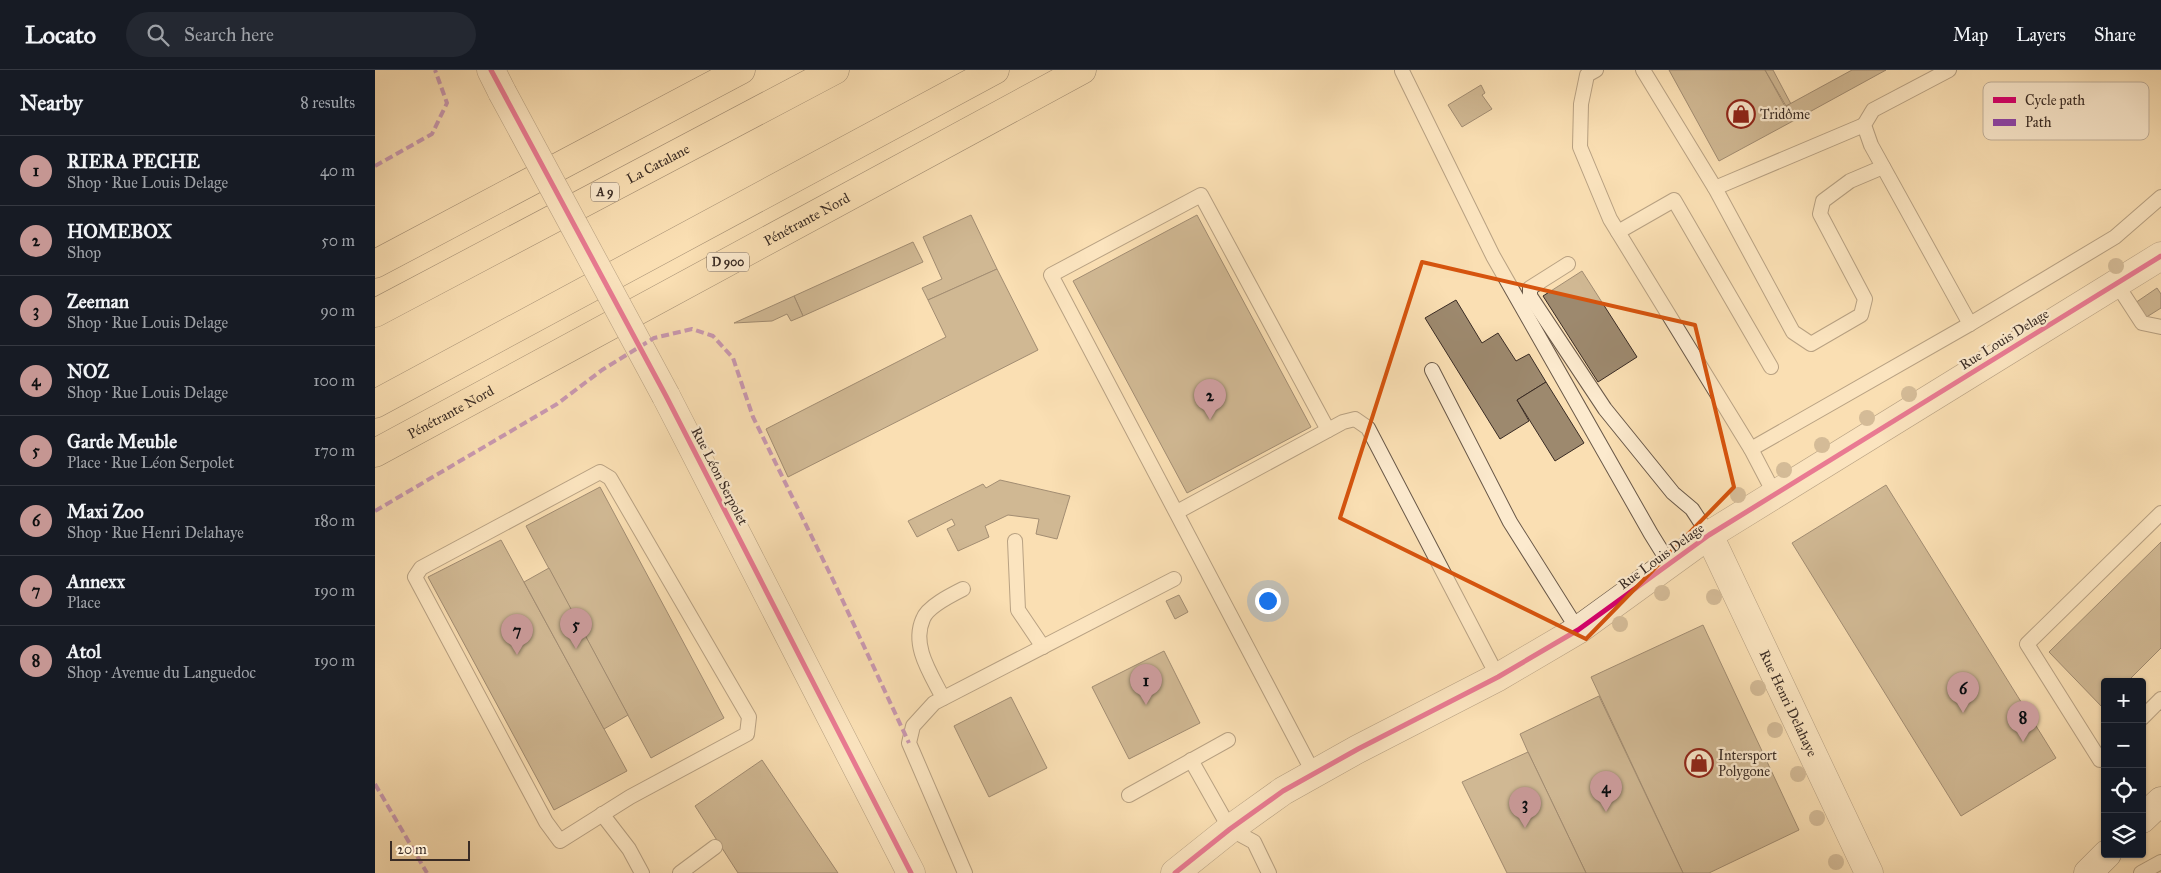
<!DOCTYPE html>
<html lang="en">
<head>
<meta charset="utf-8">
<style>
	:root { --surface:#171b24; --page:#242831; --text:#f1f3f6; --muted:#9ea1a6; --line:#363941; --accent:#c59692 }
	body { margin:0; font-family:"IM FELL Great Primer",serif; background:var(--page); color:var(--text) }
	.controls { position:absolute; right:15px; bottom:15px; display:grid; overflow:hidden; border-radius:5px; box-shadow:0 1px 4px #0004 }
	.controls button { width:45px; height:45px; display:grid; place-items:center; padding:0; border:0; border-bottom:1px solid var(--line); background:var(--surface); color:var(--text); font:25px sans-serif }
	.scale { position:absolute; left:15px; bottom:12px; width:80px; box-sizing:border-box; padding-left:5px; border:2px solid #392b24; border-top:0; font-size:14px; line-height:18px; white-space:nowrap; color:#392b24; -webkit-text-stroke:4px #fceace; paint-order:stroke }
	.you { position:absolute; left:892px; top:530px; width:18px; height:18px; margin:-12px; border:4px solid #fff; border-radius:50%; background:#1a73e8; box-shadow:0 0 0 8px #1a73e833 }
	.badge { display:grid; place-items:center; width:32px; height:32px; border-radius:50%; background:var(--accent); color:#111; font-size:16px; font-weight:700 }
	.pin { position:absolute; translate:-50% -41px; filter:drop-shadow(0 1px 2px #0008) }
	.pin::after { content:''; position:absolute; top:26px; width:18px; height:15px; background:inherit; clip-path:polygon(0 0,100% 0,50% 100%) }
	.list { margin:0; padding:0; list-style:none }
	h2 { display:flex; justify-content:space-between; align-items:center; height:65px; margin:0; padding:0 20px; font-size:21px }
	h2 small { font-size:16px; font-weight:400; color:var(--muted) }
	.list li { display:grid; grid-template-columns:32px 1fr auto; gap:15px; align-items:center; box-sizing:border-box; height:70px; padding:0 20px; border-top:1px solid var(--line) }
	.list b { display:block; font-size:19px; white-space:nowrap }
	.list p { margin:0; font-size:16px; white-space:nowrap; color:var(--muted) }
	.list em { font-size:16px; font-style:normal; color:var(--muted) }
	.icon { flex:none; width:28px; height:28px; fill:none; stroke:currentColor; stroke-width:2; stroke-linecap:round; stroke-linejoin:round }
	.map { position:relative; flex:none; width:1786px; height:803px; overflow:hidden }
	header { display:flex; align-items:center; gap:30px; box-sizing:border-box; height:70px; padding:0 25px; background:var(--surface); border-bottom:1px solid var(--line) }
	header strong { font-size:24px }
	nav { display:flex; gap:28px; margin-inline-start:auto; font-size:18px }
	.search { width:350px; height:45px; background:var(--page); display:flex; align-items:center; gap:12px; box-sizing:border-box; padding:0 18px; border-radius:28px; color:var(--muted); font-size:19px }
	main { display:flex }
	aside { flex:1; background:var(--surface) }
	.map>svg:first-child { display:block }
</style>
</head>
<body>
<header>
<strong>Locato</strong>
<div class="search"><svg class="icon" aria-label="search" viewBox="0 0 24 24"><circle cx="10" cy="10" r="6"/><path d="M15 15l6 6"/></svg>Search here</div>
<nav><a>Map</a><a>Layers</a><a>Share</a></nav>
</header>
<main>
<aside>
<h2>Nearby<small>8 results</small></h2>
<ul class="list">
<li><span class="badge">1</span><div><b>RIERA PECHE</b><p>Shop · Rue Louis Delage</p></div><em>40 m</em></li>
<li><span class="badge">2</span><div><b>HOMEBOX</b><p>Shop</p></div><em>50 m</em></li>
<li><span class="badge">3</span><div><b>Zeeman</b><p>Shop · Rue Louis Delage</p></div><em>90 m</em></li>
<li><span class="badge">4</span><div><b>NOZ</b><p>Shop · Rue Louis Delage</p></div><em>100 m</em></li>
<li><span class="badge">5</span><div><b>Garde Meuble</b><p>Place · Rue Léon Serpolet</p></div><em>170 m</em></li>
<li><span class="badge">6</span><div><b>Maxi Zoo</b><p>Shop · Rue Henri Delahaye</p></div><em>180 m</em></li>
<li><span class="badge">7</span><div><b>Annexx</b><p>Place</p></div><em>190 m</em></li>
<li><span class="badge">8</span><div><b>Atol</b><p>Shop · Avenue du Languedoc</p></div><em>190 m</em></li>
</ul>
</aside>
<div class="map">
<svg width="1786" height="803" viewBox="0 0 1786 803">
	<rect width="100%" height="100%" fill="#fadfb3"/>
	<filter id="stains"><feTurbulence type="fractalNoise" baseFrequency=".004" numOctaves="4"/><feColorMatrix values="0 0 0 0 .2 0 0 0 0 .09 0 0 0 0 .02 0 0 0 .5 -.17"/></filter>
	<radialGradient id="worn" r=".72"><stop offset=".6" stop-color="#630" stop-opacity="0"/><stop offset="1" stop-color="#630" stop-opacity=".3"/></radialGradient>
	<g fill="#9d896e" stroke="#392b24">
		<polygon points="1294,0 1390,0 1418,51 1344,91"/>
		<polygon points="1390,0 1398,0 1416,34 1411,36"/>
		<polygon points="1477,0 1511,0 1418,51 1411,36"/>
		<polygon points="1106,15 1110,23 1107,25 1117,39 1087,57 1073,35"/>
		<polygon points="596,145 622,199 553,230 547,218 567,209 548,167"/>
		<polygon points="822,145 936,357 812,423 698,211"/>
		<polygon points="538,172 548,192 428,246 419,226"/>
		<polygon points="622,199 663,280 413,407 391,359 571,267 553,230"/>
		<polygon points="1207,201 1262,287 1223,312 1168,226"/>
		<polygon points="1782,218 1786,224 1786,238 1770,248 1760,233"/>
		<polygon points="419,226 428,246 416,251 412,244 397,251 359,253"/>
		<polygon points="1081,230 1107,273 1123,263 1141,291 1154,284 1171,312 1142,330 1154,351 1125,369 1050,248"/>
		<polygon points="1171,312 1209,373 1180,391 1142,330"/>
		<polygon points="625,410 695,426 682,469 661,464 664,449 633,445 610,456 614,467 583,481 572,459 580,455 577,449 542,467 533,451 608,414 611,418"/>
		<polygon points="1511,415 1681,688 1586,746 1417,473"/>
		<polygon points="225,417 349,648 276,688 151,456"/>
		<polygon points="126,470 252,701 179,740 53,507"/>
		<polygon points="1786,472 1786,578 1752,612 1730,612 1730,634 1727,637 1674,582"/>
		<polygon points="174,498 253,645 229,659 149,512"/>
		<polygon points="804,525 813,542 800,549 791,531"/>
		<polygon points="1328,555 1424,760 1334,803 1308,803 1216,607"/>
		<polygon points="789,581 825,653 754,689 717,617"/>
		<polygon points="1224,626 1308,803 1211,803 1153,682 1145,664"/>
		<polygon points="636,627 672,698 614,727 579,656"/>
		<polygon points="1153,682 1211,803 1132,803 1087,712"/>
		<polygon points="387,690 463,803 363,803 320,736"/>
	</g>
	<g fill="none" stroke-linecap="round" stroke-linejoin="round">
		<defs>
			<g id="service">
				<polyline points="1221,0 1212,5 1206,34 1205,77 1235,149 1376,379 1399,423"/>
				<polyline points="1268,0 1340,118 1418,262 1436,274 1486,245 1490,229 1445,144 1448,131 1475,111 1508,97"/>
				<polyline points="1574,0 1498,40 1489,55 1496,75 1595,254 1740,167 1786,127"/>
				<polyline points="1027,1 1118,186 1276,464 1294,493"/>
				<polyline points="1340,118 1489,55"/>
				<polyline points="1243,162 1299,130 1396,297"/>
				<polyline points="1193,194 1155,218 1155,226 1230,339 1298,423 1317,439 1334,465"/>
				<polyline points="1741,213 1767,253 1786,257"/>
				<polyline points="1057,300 1135,452 1203,560"/>
				<polyline points="1376,379 1595,254"/>
				<polygon points="225,402 235,408 374,647 372,664 255,727 185,771 171,752 40,507 46,498"/>
				<polyline points="802,442 968,352 980,349 993,358 1123,607"/>
				<polyline points="640,471 643,540 668,577"/>
				<path d="M568,628c-12,-24 -32,-52 -20,-79 4,-12 28,-24 40,-30"/>
				<polyline points="1767,648 1786,629"/>
				<polyline points="1730,685 1725,690 1652,574 1786,443"/>
				<polyline points="816,690 855,759 879,772 894,803"/>
				<polyline points="939,704 676,205 826,125 953,360"/>
				<polyline points="754,725 853,670"/>
				<polyline points="227,744 254,779 267,803"/>
				<polyline points="305,803 340,777"/>
				<polyline points="590,803 534,673 538,656 559,633 799,509"/>
				<polyline points="1766,803 1786,792"/>
			</g>
			<g id="minor">
				<polyline points="116,0 127,22"/>
				<polyline points="291,326 536,803"/>
				<path id="s1" d="M1334,465l160,338"/>
				<polyline points="800,803 855,759 908,721 983,679 1123,607 1203,560 1334,465 1786,186"/>
			</g>
			<g id="secondary">
				<polyline points="1767,749 1786,731"/>
				<polyline points="1713,803 1732,784"/>
			</g>
			<g id="trunk">
				<polyline points="0,334 620,0"/>
				<path id="s2" d="M0,383l707,-383"/>
			</g>
			<g id="motorway">
				<polyline points="0,194 366,0"/>
				<path id="s3" d="M0,243l460,-243"/>
			</g>
		</defs>
		<use href="#service" stroke="#695848" stroke-width="16"/>
		<use href="#minor" stroke="#695848" stroke-width="29"/>
		<use href="#secondary" stroke="#392b24" stroke-width="29"/>
		<use href="#trunk" stroke="#392b24" stroke-width="29"/>
		<use href="#motorway" stroke="#392b24" stroke-width="29"/>
		<use href="#service" stroke="#fceace" stroke-width="14"/>
		<use href="#minor" stroke="#fceace" stroke-width="28"/>
		<use href="#secondary" stroke="#fceace" stroke-width="28"/>
		<use href="#trunk" stroke="#fadfb3" stroke-width="28"/>
		<use href="#motorway" stroke="#fadfb3" stroke-width="28"/>
		<defs>
			<polyline id="minor-bridge" points="127,22 291,326"/>
		</defs>
		<use href="#minor-bridge" stroke="#695848" stroke-width="29" stroke-linecap="butt"/>
		<use href="#minor-bridge" stroke="#fceace" stroke-width="28"/>
		<g stroke="#8e44ad" stroke-width="4" stroke-dasharray="8 4" stroke-linecap="butt">
			<polyline points="0,96 57,64 72,33 60,0"/>
			<polyline points="0,441 182,334 227,300 279,268 317,259 338,266 358,288 378,347 459,512 534,673"/>
			<polyline points="0,714 52,803"/>
		</g>
		<defs>
			<g id="cycleway">
				<polyline points="116,0 291,326 536,803"/>
				<polyline points="800,803 855,759 908,721 983,679 1123,607 1203,560 1334,465 1786,186"/>
			</g>
		</defs>
		<use href="#cycleway" stroke="#fceace" stroke-width="8"/>
		<use href="#cycleway" stroke="#d6006c" stroke-width="5"/>
	</g>
	<g fill="#a69075">
		<circle cx="1741" cy="196" r="8"/>
		<circle cx="1534" cy="324" r="8"/>
		<circle cx="1492" cy="348" r="8"/>
		<circle cx="1447" cy="375" r="8"/>
		<circle cx="1409" cy="400" r="8"/>
		<circle cx="1363" cy="425" r="8"/>
		<circle cx="1287" cy="523" r="8"/>
		<circle cx="1339" cy="527" r="8"/>
		<circle cx="1245" cy="554" r="8"/>
		<circle cx="1383" cy="618" r="8"/>
		<circle cx="1400" cy="660" r="8"/>
		<circle cx="1423" cy="704" r="8"/>
		<circle cx="1442" cy="748" r="8"/>
		<circle cx="1461" cy="792" r="8"/>
	</g>
	<path d="M0 0H1786V803H0ZM1047,192l273,63 39,162 -148,152 -246,-121z" fill="#fadfb3" fill-opacity=".55" fill-rule="evenodd"/>
	<path fill="none" stroke="#d6540e" stroke-width="4" stroke-linejoin="round" d="M1047,192l273,63 39,162 -148,152 -246,-121z"/>
	<defs>
		<symbol id="shop-ring" viewBox="-11 -11 22 22"><circle r="9.5" fill="#fceace" stroke="#8f2418" stroke-width="1.5"/><path d="M-5-2.5h2.3a2.7 3.5 0 0 1 5.4 0H5L5.5 6h-11ZM-1.5-2.5h3a1.5 2.3 0 0 0-3 0Z" fill="#8f2418"/></symbol>
	</defs>
	<g fill-rule="evenodd">
		<use href="#shop-ring" x="1350" y="28" width="32" height="32"/>
		<use href="#shop-ring" x="1308" y="677" width="32" height="32"/>
	</g>
	<g text-anchor="middle" stroke-width="4.5" stroke-linejoin="round" paint-order="stroke">
		<g fill="#fceace" stroke="#746457" stroke-width="1">
			<rect x="216" y="112.5" width="28" height="19" rx="4"/>
			<rect x="332" y="182.5" width="42" height="19" rx="4"/>
		</g>
		<g font-size="12" font-weight="bold" fill="#392b24">
			<text x="230" y="126">A 9</text>
			<text x="353" y="196">D 900</text>
		</g>
		<g font-size="14" fill="#392b24" stroke="#fceace" text-anchor="start">
			<text x="1385" y="49">Tridôme</text>
			<text x="1343" y="690">Intersport<tspan x="1343" dy="16">Polygone</tspan></text>
		</g>
		<g font-size="14" fill="#392b24" stroke="#fceace">
			<text dy="5" stroke="none"><textPath href="#s3" startOffset="320">La Catalane</textPath></text>
			<text dy="5" stroke="none"><textPath href="#s2" startOffset="491">Pénétrante Nord</textPath></text>
			<text transform="translate(1629 269) rotate(-32)" y="5">Rue Louis Delage</text>
			<text dy="5" stroke="none"><textPath href="#s2" startOffset="86">Pénétrante Nord</textPath></text>
			<text transform="translate(345 406) rotate(63)" y="5">Rue Léon Serpolet</text>
			<text transform="translate(1286 486) rotate(-36)" y="5">Rue Louis Delage</text>
			<text dy="5" stroke="none"><textPath href="#s1" startOffset="186">Rue Henri Delahaye</textPath></text>
		</g>
	</g>
	<rect x="1608" y="12" width="166" height="58" rx="8" fill="#fceace" stroke="#c2b19b" stroke-width="1"/>
	<rect x="1618" y="27" width="23" height="6" fill="#d6006c"/>
	<rect x="1618" y="49" width="23" height="7" fill="#8e44ad"/>
	<g font-size="14" fill="#392b24">
		<text x="1650" y="35">Cycle path</text>
		<text x="1650" y="57">Path</text>
	</g>
	<rect width="100%" height="100%" filter="url(#stains)"/>
	<rect width="100%" height="100%" fill="url(#worn)"/>
</svg>
<div class="controls">
<button>+</button>
<button>−</button>
<button><svg class="icon" aria-label="locate" viewBox="0 0 24 24"><circle cx="12" cy="12" r="6"/><path d="M12 2v4M12 18v4M2 12h4M18 12h4"/></svg></button>
<button><svg class="icon" aria-label="layers" viewBox="0 0 24 24"><path d="M12 4l9 5-9 5-9-5zM3 14l9 5 9-5"/></svg></button>
</div>
<div class="scale">20 m</div>
<div class="you"></div>
<div class="pin badge" style="left:771px;top:635px">1</div>
<div class="pin badge" style="left:835px;top:350px">2</div>
<div class="pin badge" style="left:1150px;top:758px">3</div>
<div class="pin badge" style="left:1231px;top:742px">4</div>
<div class="pin badge" style="left:201px;top:579px">5</div>
<div class="pin badge" style="left:1588px;top:643px">6</div>
<div class="pin badge" style="left:142px;top:585px">7</div>
<div class="pin badge" style="left:1648px;top:672px">8</div>
</div>
</main>
</body>
</html>
